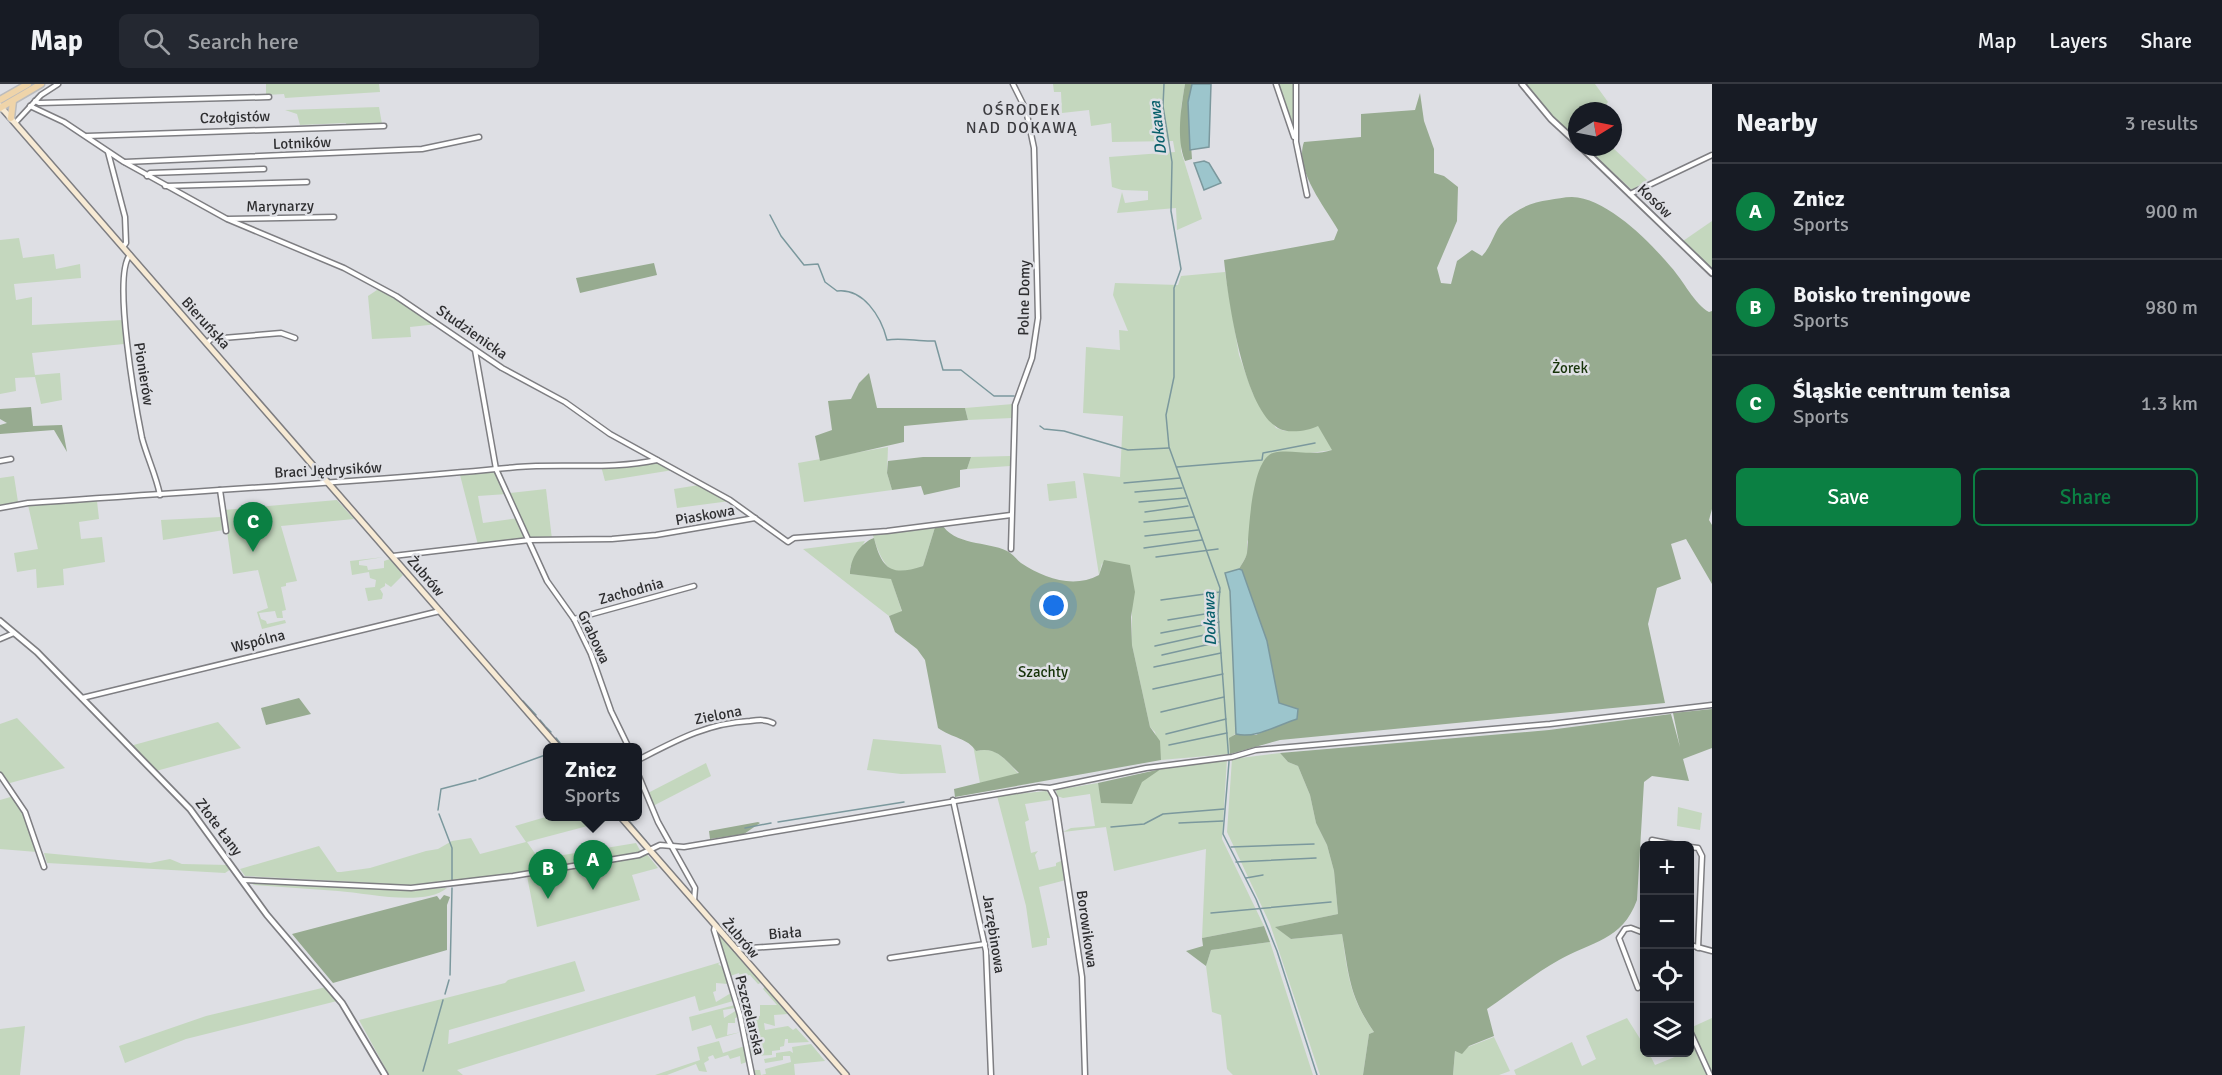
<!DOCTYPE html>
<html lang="en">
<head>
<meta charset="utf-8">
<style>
	:root { --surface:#171b24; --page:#242831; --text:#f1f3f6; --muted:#9ea1a6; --line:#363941; --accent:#0b8043 }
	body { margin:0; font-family:Signika,sans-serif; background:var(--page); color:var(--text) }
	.controls { position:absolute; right:18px; bottom:18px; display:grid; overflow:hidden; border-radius:9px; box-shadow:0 3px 9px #0003 }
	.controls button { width:54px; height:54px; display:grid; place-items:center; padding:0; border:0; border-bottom:2px solid var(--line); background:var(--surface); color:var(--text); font:30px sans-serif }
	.compass { position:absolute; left:1568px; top:18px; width:54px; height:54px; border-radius:50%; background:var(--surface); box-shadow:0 3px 9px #0003; rotate:80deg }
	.you { position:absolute; left:1054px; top:522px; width:21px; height:21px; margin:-15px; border:4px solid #fff; border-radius:50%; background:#1a73e8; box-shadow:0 0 0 9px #1a73e833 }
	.badge { display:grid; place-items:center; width:39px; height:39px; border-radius:50%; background:var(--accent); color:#fff; font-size:20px; font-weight:700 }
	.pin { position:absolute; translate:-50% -50px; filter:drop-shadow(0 2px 3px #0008) }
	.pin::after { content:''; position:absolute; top:32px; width:21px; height:18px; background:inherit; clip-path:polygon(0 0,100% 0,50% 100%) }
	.popup { position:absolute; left:543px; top:659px; width:99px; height:78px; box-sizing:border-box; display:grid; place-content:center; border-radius:9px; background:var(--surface); filter:drop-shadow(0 2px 4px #0005); font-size:20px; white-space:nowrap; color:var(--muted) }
	.popup b { font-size:22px; color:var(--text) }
	.popup::after { content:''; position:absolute; left:50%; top:100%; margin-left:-12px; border:12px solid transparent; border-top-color:var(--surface) }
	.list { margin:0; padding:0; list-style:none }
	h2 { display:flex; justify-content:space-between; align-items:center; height:78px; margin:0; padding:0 24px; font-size:26px }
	h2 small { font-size:20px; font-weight:400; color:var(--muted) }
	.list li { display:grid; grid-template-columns:39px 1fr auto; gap:18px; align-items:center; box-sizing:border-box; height:96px; padding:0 24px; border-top:2px solid var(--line) }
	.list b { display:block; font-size:22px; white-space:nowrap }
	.list p { margin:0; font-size:20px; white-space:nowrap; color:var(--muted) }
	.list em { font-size:20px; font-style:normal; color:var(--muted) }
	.actions { display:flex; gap:12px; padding:18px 24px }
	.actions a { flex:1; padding:14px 0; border:2px solid var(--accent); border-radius:9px; text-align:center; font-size:21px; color:var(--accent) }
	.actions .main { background:var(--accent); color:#fff }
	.icon { flex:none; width:33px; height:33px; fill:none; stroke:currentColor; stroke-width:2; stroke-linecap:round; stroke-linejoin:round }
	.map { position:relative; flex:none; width:1712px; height:991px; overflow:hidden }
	header { display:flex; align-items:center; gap:36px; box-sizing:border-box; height:84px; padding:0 30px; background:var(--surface); border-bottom:2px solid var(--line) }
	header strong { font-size:28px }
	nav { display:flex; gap:33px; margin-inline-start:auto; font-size:21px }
	.search { width:420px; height:54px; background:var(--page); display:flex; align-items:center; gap:15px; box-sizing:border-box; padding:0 21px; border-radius:9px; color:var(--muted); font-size:22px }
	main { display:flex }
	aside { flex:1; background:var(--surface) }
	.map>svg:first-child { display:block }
</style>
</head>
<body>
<header>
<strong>Map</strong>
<div class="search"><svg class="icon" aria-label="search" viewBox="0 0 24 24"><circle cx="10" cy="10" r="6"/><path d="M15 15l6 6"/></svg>Search here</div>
<nav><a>Map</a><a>Layers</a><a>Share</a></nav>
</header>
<main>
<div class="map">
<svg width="1712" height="991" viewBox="0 0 1712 991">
	<rect width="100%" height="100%" fill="#dedfe4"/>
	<g fill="#c4d7be">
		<polygon points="266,0 379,0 380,8 285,14 284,10 266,11"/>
		<polygon points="1053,0 1185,0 1181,24 1181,67 1202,135 1177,146 1176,124 1117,129 1122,108 1125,119 1148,116 1148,107 1122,106 1112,103 1109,73 1175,68 1173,57 1112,58 1111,39 1091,42 1089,26 1062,29 1061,8 1054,8"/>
		<polygon points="1279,0 1294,0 1294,47"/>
		<polygon points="1525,0 1595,0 1608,18 1601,27 1577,27 1577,56 1538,20"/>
		<polygon points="379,23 382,40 389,42 347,43 346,39 300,41 297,30 285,26"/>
		<polygon points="1585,63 1612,63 1647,96 1632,106"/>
		<polygon points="1712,137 1712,187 1683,157"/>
		<polygon points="19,154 23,174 54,170 56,185 80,180 81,194 14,200 16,216 32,213 32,241 123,236 124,260 32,269 35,291 60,289 62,316 41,320 35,293 15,294 16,307 0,310 0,156"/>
		<polygon points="1225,188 1239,271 1253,310 1276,344 1285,347 1318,341 1333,366 1302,370 1286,369 1247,458 1247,471 1239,485 1225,489 1230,507 1236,649 1229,655 1230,670 1161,676 1155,648 1150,643 1132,561 1132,524 1102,479 1099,491 1083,389 1120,393 1123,332 1083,329 1086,263 1120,266 1119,246 1128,247 1113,211 1115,199 1178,201 1181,192"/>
		<polygon points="380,204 438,240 410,243 411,253 372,255 368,212"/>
		<polygon points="1013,320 1012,334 968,336 965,324"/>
		<polygon points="888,363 887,389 892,406 804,418 798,379"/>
		<polygon points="1010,372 1010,382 967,385 971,373"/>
		<polygon points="657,378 673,386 605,397 601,382"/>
		<polygon points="496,387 507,410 478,412 483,439 518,434 528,455 478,461 460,391"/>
		<polygon points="14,392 18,418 0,422 0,394"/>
		<polygon points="1075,397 1077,414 1049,417 1047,400"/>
		<polygon points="699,401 730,417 677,424 674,405"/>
		<polygon points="546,405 552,455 530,455 510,409"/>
		<polygon points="337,416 354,435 281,442 297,497 286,499 286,502 281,503 286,526 282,527 283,534 277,534 275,527 259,529 261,535 266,537 267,540 285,536 286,539 262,545 257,528 268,524 258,486 233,490 224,426"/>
		<polygon points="97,417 99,435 79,438 81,455 102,453 105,478 63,485 64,501 37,504 36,485 17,488 14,469 38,465 28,421"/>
		<polygon points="221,433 224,446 163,456 161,436"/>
		<path d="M936,440l-13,42c-6,2 -16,8 -22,7 -18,-1 -25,-28 -29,-41z"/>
		<polygon points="865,457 850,483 850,490 891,494 902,528 889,532 803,465"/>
		<polygon points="384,473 359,477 359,481 367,482 368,486 384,484 384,477 390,475 403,491 391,503 385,499 385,502 380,505 383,510 382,515 368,517 365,504 375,503 376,496 370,494 369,488 352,491 350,477"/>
		<polygon points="17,634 65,684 10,699 0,690 0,640"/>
		<polygon points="218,638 241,664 156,687 130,662"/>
		<polygon points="873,655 941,661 946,689 901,690 867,686"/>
		<path d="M973,661l3,6c22,-5 29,9 43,23l-39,9z"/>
		<path d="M1280,669l8,9 10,4 12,29 6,28 11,22 7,26 4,43 -62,13 15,12 51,-5c6,40 7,63 32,98l-5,2 -6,41h-43l-50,-151 -43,-92 5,-73z"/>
		<polygon points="1227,675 1222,755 1264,842 1202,854 1206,765 1114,787 1106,743 1063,748 1071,744 1095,742 1090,710 1063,714 1057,712 1056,706 1098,699 1102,719 1161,685"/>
		<polygon points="706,679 711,692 651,723 646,710"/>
		<polygon points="1046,707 1050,710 1051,716 1025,720 1029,736 1025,738 1031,769 1038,767 1035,771 1039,786 1056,782 1056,779 1061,777 1061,769 1066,796 1039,803 1050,854 1047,854 1047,861 1032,864 1026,822 997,712"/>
		<polygon points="14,712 29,741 37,768 0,765 0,716"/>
		<polygon points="1678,723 1702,729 1700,746 1677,742"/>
		<polygon points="549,732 612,732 614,735 527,758 539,775 636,759 641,768 508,790 409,801 245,792 240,785 319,762 337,788 341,788 370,784 426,767 438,765 452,757 471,754 480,770 526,758 515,742"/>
		<polygon points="44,769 150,779 170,775 182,780 229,781 231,785 225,789 47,779"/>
		<polygon points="646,769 658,784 632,791 640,816 537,843 527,792"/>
		<path d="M250,798l142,8 55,-2c-23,19 -80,5 -109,3 -28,-2 -56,-4 -84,-6z"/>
		<polygon points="718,849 761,899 758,900 750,891 740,893 739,889 730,892 717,851"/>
		<polygon points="1270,858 1313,991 1233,991 1227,985 1221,931 1212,928 1206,882 1211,866"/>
		<polygon points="575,877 585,907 449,946 448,960 721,878 718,880 722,883 728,900 716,899 716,907 713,908 716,918 731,909 733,917 699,927 695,912 457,986 463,991 389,991 359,936 505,899 508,896"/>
		<polygon points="765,902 793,935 788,930 774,931 775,942 764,939 765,946 788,942 793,946 796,944 809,958 788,959 788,955 785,955 784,962 780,963 780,966 772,967 772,971 752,972 747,947 758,946 757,937 744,938 743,933 760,932 760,921 777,921 763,905"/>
		<polygon points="326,903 337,917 186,955 125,979 119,962 206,932"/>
		<polygon points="735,921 735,924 723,926 724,934 737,926 739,933 735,934 735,939 728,939 727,951 741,948 716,955 711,941 692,947 689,933"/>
		<polygon points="1627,934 1644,961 1644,968 1649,969 1655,981 1697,964 1708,991 1516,991 1514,986 1572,958 1582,982 1596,975 1586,952"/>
		<polygon points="1712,934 1712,991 1710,991 1690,944"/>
		<polygon points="25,942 20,991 0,991 0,945"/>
		<polygon points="1494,953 1510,987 1499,991 1453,991 1455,967 1462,969 1468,963"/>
		<polygon points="719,957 723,969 745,962 747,978 741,980 740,972 730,975 728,971 715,975 713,971 708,973 709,976 704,979 707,988 699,987 696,980 667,991 655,991 700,976 697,963"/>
		<polygon points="811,960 825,977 794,980 795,991 754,991 754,986 760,986 761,991 766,990 765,985 791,978 790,972 783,972 783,976 765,979 764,975 776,973 776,969 790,967 793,969 792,963"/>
	</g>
	<g fill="#97ab90">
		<path d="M1185,0h7l-4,18 4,57 -7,2c-9,-23 -4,-53 0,-77z"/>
		<path d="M1420,9l4,28 10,28v24l10,3 14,11 -1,34 -20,47 4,15 10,1 6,-23 15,-11 10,6c10,-10 12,-26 22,-35 12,-12 28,-19 45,-21 7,-1 15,-3 23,-3 35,1 78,45 99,70 12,13 24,38 38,45l3,-1v198l-3,11 3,5v59l-26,-45 -15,5 10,35 -24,9 -9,36 17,79 -385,37 -50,14 -1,-16 7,-4 20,1 17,-9 24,-7 1,-9 -19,-7 -37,-133 -3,-1c3,-5 7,-11 8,-16 2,-21 4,-93 26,-100 16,-5 39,4 59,-3l-14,-24c-9,5 -31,8 -40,2 -35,-20 -50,-130 -54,-168l110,-20 4,-10c-13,-23 -44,-60 -34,-88l57,-5v-23l54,-4z"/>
		<polygon points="654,179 657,191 580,209 576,194"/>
		<polygon points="869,289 877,324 965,324 968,336 904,342 904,358 820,377 815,352 832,346 828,317 851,315 859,299"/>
		<polygon points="31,323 33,342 62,341 67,368 54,346 0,350 0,341 7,339 0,335 0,325"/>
		<polygon points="923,373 971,373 967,385 960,386 960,403 924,411 921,402 892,406 887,389 888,377"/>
		<path d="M941,439c13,23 46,18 66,28 6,3 9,8 14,12 23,15 52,26 78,12l5,-15 26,5 5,27 -4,25 1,28 18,82 10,14 1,19 -206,37 -1,-8 65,-16c-14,-13 -22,-27 -43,-22 -8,-13 -24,-13 -38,-23l-13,-68 -8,-11 -22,-17 -6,-16 13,-5 -11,-32 -41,-5c0,-15 10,-31 24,-36 8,33 19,38 49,28l13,-42z"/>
		<polygon points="299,614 311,630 266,641 261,624"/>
		<path d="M1712,625v39l-29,11 6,22 -37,-5 -8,6 -7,118c-15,41 -45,41 -78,60 -25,14 -48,33 -72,49l7,27 -25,10 -7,8 -7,-3 -2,24h-90l6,-41 5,-2c-25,-36 -25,-57 -32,-98l-51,5 -16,-12 63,-13 -4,-43 -7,-26 -11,-22 -6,-28 -12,-29 -10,-4 -8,-9 269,-23 122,-16 9,33 -7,-34z"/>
		<polygon points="1161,685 1142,698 1132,720 1101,719 1098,699"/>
		<polygon points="758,738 760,739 744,750 710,755 709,747"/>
		<polygon points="444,811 450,813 447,821 447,866 333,899 292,850 437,812 440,816"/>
		<polygon points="1264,842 1270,858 1211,866 1206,882 1186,867 1203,862 1202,854"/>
	</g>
	<g fill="#9cc5cc" stroke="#7b989d" stroke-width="1.5">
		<polygon points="1192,0 1211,0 1209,63 1190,66 1188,18"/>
		<polygon points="1204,77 1209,79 1221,99 1204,106 1194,79"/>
		<path d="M1239,485l3,1 25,71 12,62 19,6 -1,10c-19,6 -42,20 -61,15l-6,-143 -5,-18z"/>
	</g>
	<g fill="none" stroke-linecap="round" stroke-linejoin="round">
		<g stroke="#7b989d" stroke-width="1.5">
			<polyline points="1164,0 1163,22 1172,78 1171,127 1181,185 1174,204 1174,293 1166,331 1169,363 1220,504 1218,530 1229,678 1223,750 1256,815 1277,867 1317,991"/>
			<path d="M770,131l11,21 23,29 14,-1 7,18 12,9c26,-3 44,25 50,49 15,-3 32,2 48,1l8,29h18l33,26h20"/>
			<polyline points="1040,342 1044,345 1064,347 1128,366 1169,364"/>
			<polyline points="1177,383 1262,376 1263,369 1315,359"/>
			<polyline points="1124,399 1180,394"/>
			<polyline points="1135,408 1182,404"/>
			<polyline points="1139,418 1186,414"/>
			<polyline points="1145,428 1188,422"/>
			<polyline points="1144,438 1194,433"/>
			<polyline points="1145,452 1198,446"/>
			<polyline points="1144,464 1202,456"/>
			<polyline points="1156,473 1218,465"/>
			<polyline points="1161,516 1220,508"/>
			<polyline points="1168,536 1217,528"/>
			<polyline points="1161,549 1219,538"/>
			<polyline points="1155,562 1218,548"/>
			<polyline points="1162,571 1219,558"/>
			<polyline points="1154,583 1221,569"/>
			<polyline points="1153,605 1223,590"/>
			<polyline points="523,617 536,631"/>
			<polyline points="1161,628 1224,613"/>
			<polyline points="540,636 545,642"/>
			<polyline points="546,643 551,648"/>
			<polyline points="1166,650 1226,635"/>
			<polyline points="556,654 564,664"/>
			<polyline points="1169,661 1227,649"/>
			<polyline points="479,695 548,670"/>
			<polyline points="438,726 441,705 476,696"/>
			<polyline points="439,730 452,764 452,797"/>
			<polyline points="625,732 646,757"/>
			<polyline points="778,738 904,718"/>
			<polyline points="1179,739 1223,737"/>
			<polyline points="1111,743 1144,740 1163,730 1224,725"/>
			<polyline points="745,744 771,739"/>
			<polyline points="1231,763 1314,760"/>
			<polyline points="1236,778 1316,774"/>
			<polyline points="1246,794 1263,791"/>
			<polyline points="1211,829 1331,818"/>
			<polyline points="450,891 452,804"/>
			<polyline points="445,910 449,896"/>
			<polyline points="423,987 443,916"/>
		</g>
		<defs>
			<g id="minor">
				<polyline points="1276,0 1294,53"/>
				<polyline points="1296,0 1296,58 1307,111"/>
				<polyline points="35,17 39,19 269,13"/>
				<polyline points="30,22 64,38 124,78 227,135 344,184 396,212 502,284 565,318 610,350 730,416 788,458 794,454 887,447 1011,431"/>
				<polyline points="15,39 41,11 58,0"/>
				<polyline points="87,52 384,42"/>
				<polyline points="108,68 125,133 126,159 123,163"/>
				<polyline points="125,78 422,65 479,53"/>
				<polyline points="147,92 150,89 264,85"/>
				<polyline points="165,102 307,98"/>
				<polyline points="1630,110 1712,71"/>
				<polyline points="228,135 334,133"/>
				<path d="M130,171c-18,20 6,153 12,183 5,19 14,37 18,57"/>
				<polyline points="207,259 211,255 281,249 295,254"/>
				<polyline points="475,266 496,385 547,497 574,535 591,570 611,627 629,664"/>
				<polyline points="0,377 11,375"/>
				<polyline points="220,406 226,447"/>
				<path d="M0,424l28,-5c163,-12 327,-20 489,-36 46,-4 95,3 140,-7"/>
				<polyline points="1011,465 1015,321 1032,274 1038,234 1034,64 1026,26 1013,0"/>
				<polyline points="393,472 530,456 612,455 656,451 755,434"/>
				<polyline points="574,535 694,502"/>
				<polyline points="0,555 14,549"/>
				<polyline points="82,614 440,527"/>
				<path d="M638,676c37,-19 69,-37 112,-39 8,-1 16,-2 23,2"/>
				<polyline points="638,690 658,738 695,804 694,817"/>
				<polyline points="0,691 25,728 44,783"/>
				<polyline points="1050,705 1055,714 1082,893 1085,991"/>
				<polyline points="953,716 986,867 991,991"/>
				<polyline points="1652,756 1682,762"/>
				<polyline points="1690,763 1698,764 1702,772 1698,864"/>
				<polyline points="243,796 411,804 513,792 639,771 660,761 684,763 1039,703 1050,704 1146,684 1232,673 1256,666 1550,640 1712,621"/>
				<polyline points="715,842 714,846 740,931 752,991"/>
				<polyline points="1690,861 1712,867"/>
				<polyline points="736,865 837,858"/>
				<polyline points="890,874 985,860"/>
				<polyline points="1638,904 1619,854 1625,845 1631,844 1644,849"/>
				<polyline points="1690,947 1710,991"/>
			</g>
			<g id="tertiary">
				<polyline points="1522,0 1551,35 1577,59"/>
				<polyline points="1581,63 1712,189"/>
				<polyline points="0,537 37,568 190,725 267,831 342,919 385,991"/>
			</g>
			<g id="secondary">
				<polyline points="0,22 559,664"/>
				<polyline points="620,732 846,991"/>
			</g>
			<g id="primary">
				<polyline points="0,16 28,0"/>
				<polyline points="0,24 41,0"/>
				<polyline points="11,34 13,17"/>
			</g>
		</defs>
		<use href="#minor" stroke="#7e7e82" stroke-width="7"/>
		<use href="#tertiary" stroke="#7e7e82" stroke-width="8"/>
		<use href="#secondary" stroke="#7e7e82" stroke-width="8"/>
		<use href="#primary" stroke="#bcbcbd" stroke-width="9"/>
		<use href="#minor" stroke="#fff" stroke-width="4"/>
		<use href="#tertiary" stroke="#fff" stroke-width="4.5"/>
		<use href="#secondary" stroke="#f7ead4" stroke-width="5"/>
		<use href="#primary" stroke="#efd4a9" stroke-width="6"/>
	</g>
	<g text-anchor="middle" stroke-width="5" stroke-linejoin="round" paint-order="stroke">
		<g font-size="15" fill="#2e2e30" stroke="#dedfe4">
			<text transform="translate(235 33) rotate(-2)" y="5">Czołgistów</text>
			<text transform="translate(302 59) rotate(-2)" y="5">Lotników</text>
			<text transform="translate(1655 117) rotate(44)" y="5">Kosów</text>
			<text transform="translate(280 122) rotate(-1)" y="5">Marynarzy</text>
			<text transform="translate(1024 214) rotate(-89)" y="5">Polne Domy</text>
			<text transform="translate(206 239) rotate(48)" y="5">Bieruńska</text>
			<text transform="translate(472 248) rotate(35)" y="5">Studzienicka</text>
			<text transform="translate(144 290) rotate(81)" y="5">Pionierów</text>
			<text transform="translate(328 386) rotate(-3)" y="5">Braci Jędrysików</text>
			<text transform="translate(705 431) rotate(-10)" y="5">Piaskowa</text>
			<text transform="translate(426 492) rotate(49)" y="5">Żubrów</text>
			<text transform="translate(631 507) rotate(-15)" y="5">Zachodnia</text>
			<text transform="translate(594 553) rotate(65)" y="5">Grabowa</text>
			<text transform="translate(258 557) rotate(-14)" y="5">Wspólna</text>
			<text transform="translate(718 631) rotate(-11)" y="5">Zielona</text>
			<text transform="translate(219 743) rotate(53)" y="5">Złote Łany</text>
			<text transform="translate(1087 845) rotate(82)" y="5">Borowikowa</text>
			<text transform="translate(785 849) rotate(-4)" y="5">Biała</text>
			<text transform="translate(994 850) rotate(81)" y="5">Jarzębinowa</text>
			<text transform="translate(741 854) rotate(49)" y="5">Żubrów</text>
			<text transform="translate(750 931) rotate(76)" y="5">Pszczelarska</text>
		</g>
		<g font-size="15" fill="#163309" stroke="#dedfe4">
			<text x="1570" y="289">Żorek</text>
			<text x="1043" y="593">Szachty</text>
		</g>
		<g font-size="16" letter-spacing="1.5" fill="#3b3b3f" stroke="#dedfe4">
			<text x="1022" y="31">OŚRODEK<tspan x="1022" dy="18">NAD DOKAWĄ</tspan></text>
		</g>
		<g font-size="16" font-style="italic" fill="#085f6b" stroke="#dedfe4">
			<text transform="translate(1157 44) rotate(-97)" y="6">Dokawa</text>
			<text transform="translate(1209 535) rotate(-92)" y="6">Dokawa</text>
		</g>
	</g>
</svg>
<div class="controls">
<button>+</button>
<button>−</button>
<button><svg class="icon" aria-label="locate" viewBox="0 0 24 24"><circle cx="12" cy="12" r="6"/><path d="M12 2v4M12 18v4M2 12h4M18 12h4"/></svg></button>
<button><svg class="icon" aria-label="layers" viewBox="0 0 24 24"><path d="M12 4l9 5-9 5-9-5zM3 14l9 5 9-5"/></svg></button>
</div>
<svg class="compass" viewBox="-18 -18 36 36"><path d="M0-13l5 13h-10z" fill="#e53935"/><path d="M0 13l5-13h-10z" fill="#9ea1a6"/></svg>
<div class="you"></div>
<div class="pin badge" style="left:593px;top:806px">A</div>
<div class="popup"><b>Znicz</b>Sports</div>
<div class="pin badge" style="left:548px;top:815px">B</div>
<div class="pin badge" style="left:253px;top:468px">C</div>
</div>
<aside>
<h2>Nearby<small>3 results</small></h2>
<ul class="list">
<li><span class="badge">A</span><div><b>Znicz</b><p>Sports</p></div><em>900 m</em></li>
<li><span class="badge">B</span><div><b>Boisko treningowe</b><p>Sports</p></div><em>980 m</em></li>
<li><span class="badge">C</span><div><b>Śląskie centrum tenisa</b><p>Sports</p></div><em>1.3 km</em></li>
</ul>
<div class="actions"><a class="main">Save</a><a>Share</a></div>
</aside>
</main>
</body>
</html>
